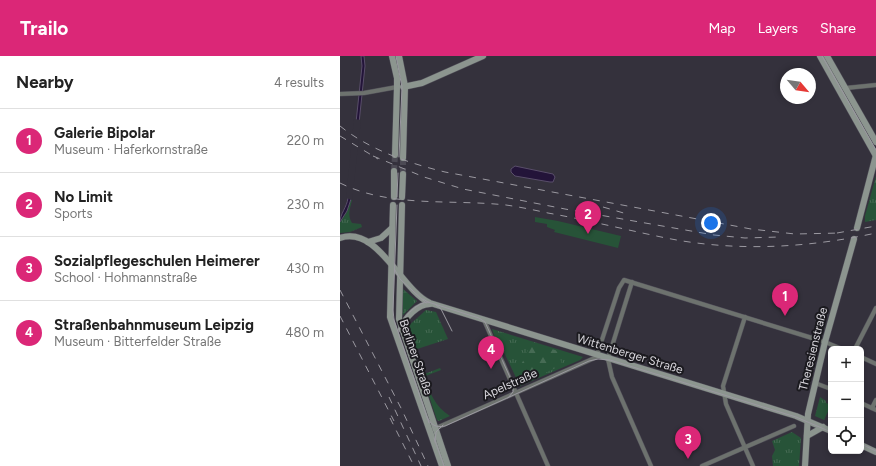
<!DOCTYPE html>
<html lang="en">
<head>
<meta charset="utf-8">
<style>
	:root { --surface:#fff; --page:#f2f2f2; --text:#222; --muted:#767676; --line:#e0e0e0; --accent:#db2777 }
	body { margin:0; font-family:Figtree,sans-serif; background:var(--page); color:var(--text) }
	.controls { position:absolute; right:12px; bottom:12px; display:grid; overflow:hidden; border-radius:6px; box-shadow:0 2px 6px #0003 }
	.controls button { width:36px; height:36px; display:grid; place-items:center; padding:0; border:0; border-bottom:1px solid var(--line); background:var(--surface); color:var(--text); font:20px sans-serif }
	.compass { position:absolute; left:440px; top:12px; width:36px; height:36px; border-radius:50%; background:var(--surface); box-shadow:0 2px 6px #0003; rotate:119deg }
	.you { position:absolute; left:371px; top:167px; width:14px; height:14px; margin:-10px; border:3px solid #fff; border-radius:50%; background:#1a73e8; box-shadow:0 0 0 6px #1a73e833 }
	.badge { display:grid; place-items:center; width:26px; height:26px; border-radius:50%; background:var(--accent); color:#fff; font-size:13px; font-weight:700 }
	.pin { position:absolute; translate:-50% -33px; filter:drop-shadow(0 1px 2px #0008) }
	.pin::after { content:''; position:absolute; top:21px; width:14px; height:12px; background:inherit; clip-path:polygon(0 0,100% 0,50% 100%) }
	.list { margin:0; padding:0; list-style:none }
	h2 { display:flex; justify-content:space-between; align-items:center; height:52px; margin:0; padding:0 16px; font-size:17px }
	h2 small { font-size:13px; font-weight:400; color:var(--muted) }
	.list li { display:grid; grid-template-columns:26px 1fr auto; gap:12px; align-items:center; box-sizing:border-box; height:64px; padding:0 16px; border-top:1px solid var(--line) }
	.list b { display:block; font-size:15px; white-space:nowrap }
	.list p { margin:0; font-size:13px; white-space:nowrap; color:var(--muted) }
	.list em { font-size:13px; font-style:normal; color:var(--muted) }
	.icon { flex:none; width:22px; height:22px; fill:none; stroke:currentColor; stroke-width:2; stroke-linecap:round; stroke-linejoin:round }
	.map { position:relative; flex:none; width:536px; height:410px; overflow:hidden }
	header { display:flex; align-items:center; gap:24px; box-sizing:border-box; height:56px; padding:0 20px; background:var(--accent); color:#fff }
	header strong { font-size:19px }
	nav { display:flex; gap:22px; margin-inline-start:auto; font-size:14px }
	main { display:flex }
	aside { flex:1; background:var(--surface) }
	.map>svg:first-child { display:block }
</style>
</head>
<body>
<header>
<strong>Trailo</strong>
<nav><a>Map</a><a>Layers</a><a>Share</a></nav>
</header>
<main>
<aside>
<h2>Nearby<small>4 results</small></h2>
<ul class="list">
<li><span class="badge">1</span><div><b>Galerie Bipolar</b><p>Museum · Haferkornstraße</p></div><em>220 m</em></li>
<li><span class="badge">2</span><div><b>No Limit</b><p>Sports</p></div><em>230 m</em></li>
<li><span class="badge">3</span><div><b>Sozialpflegeschulen Heimerer</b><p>School · Hohmannstraße</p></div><em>430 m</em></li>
<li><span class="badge">4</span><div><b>Straßenbahnmuseum Leipzig</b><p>Museum · Bitterfelder Straße</p></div><em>480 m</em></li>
</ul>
</aside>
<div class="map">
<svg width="536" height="410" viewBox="0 0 536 410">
	<defs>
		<pattern id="grass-tufts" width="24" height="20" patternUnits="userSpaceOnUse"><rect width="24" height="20" fill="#275338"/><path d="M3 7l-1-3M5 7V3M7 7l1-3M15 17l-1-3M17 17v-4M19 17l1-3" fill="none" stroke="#466b54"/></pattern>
		<pattern id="forest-firs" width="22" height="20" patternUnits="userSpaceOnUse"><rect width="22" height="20" fill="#275338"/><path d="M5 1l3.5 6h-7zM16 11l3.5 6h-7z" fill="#466b54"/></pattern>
	</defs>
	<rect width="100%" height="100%" fill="#34313c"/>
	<g fill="url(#grass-tufts)">
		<polygon points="536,120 536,164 525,166 525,160"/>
		<path d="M11,143l1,1c-2,9 -5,15 0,23l9,1 1,3 -12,5 -10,1v-11l7,-11z"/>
		<polygon points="63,233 77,245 62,260"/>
		<polygon points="86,254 96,256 108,283 74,294 66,272"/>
		<polygon points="152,273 243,301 240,304 180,330 160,288 156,285"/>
		<path d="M100,312l1,2 -18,7c7,15 12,30 27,39l-11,5 -2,-1 -15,-45z"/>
		<polygon points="480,341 486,345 486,347 491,349 484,364 475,360"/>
		<polygon points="452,376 461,382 459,410 433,410 432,400 435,394 432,385"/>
	</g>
	<polygon fill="url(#forest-firs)" points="190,286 218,295 222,309 181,328 178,322 177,315 186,300"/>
	<polygon fill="#275338" points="195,161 218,165 281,180 278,192 214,176 215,174 207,171 207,168 195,166"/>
	<g fill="#231439" stroke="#594e6a">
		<path d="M21,0h3l1,10 -14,133 -4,12 -7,11c0,-8 7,-15 8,-24l14,-132z"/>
		<polygon points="175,110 213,118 215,121 213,126 210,126 175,120 171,116 171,113"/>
	</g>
	<polygon fill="#34313c" points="14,63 21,64 12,144 6,142"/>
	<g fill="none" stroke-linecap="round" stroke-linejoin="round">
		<g stroke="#4c4a54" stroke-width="6" stroke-dasharray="6 3" stroke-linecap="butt">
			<polyline points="54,115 55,99"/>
			<polyline points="63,118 63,102"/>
		</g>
		<defs>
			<g id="street">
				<polyline points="506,32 536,29"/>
				<polyline points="0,38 24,37 57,31"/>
				<polyline points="292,226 268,303 272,321 311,410"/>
				<polyline points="405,261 383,330 386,348 413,410"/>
				<polyline points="144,264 208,410"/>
				<polyline points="515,293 536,252"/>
				<polyline points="257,299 279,232 284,224 485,286 502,293"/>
				<polyline points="521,301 536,308"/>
				<polyline points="475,327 491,333"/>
				<polyline points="521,347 536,354"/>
				<polyline points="532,352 536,344"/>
				<polyline points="94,373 259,300"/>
				<polyline points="362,410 454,370"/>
			</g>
			<g id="secondary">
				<polyline points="52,0 57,22 57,31 55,99"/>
				<polyline points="59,0 65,30 63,102"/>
				<polyline points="480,0 536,100"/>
				<polyline points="487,0 536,86"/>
				<polyline points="63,31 82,27 143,0"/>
				<polyline points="54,141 54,115"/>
				<polyline points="62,141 63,118"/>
				<polyline points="53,149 50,261 102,410"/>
				<polyline points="62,149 59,263 108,410"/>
				<polyline points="517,172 536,99"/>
				<path d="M0,182c38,-13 61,52 90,65l366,113 35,15"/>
				<polyline points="28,186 41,182 52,172"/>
				<path d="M61,273c4,-12 17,-25 29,-25"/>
				<polyline points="467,380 483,371"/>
				<polyline points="521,389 536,396"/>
				<polyline points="465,410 468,358 485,286 514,183"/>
			</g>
		</defs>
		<use href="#street" stroke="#514f59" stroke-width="5"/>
		<use href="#secondary" stroke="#514f59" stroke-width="7"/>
		<use href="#street" stroke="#6d726e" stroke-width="4"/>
		<use href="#secondary" stroke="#8c958f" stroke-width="6"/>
		<g stroke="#9b99a1" stroke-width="1">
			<polyline points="56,0 62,31 59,101"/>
			<polyline points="482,0 536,94"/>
			<polyline points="57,141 58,117"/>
			<polyline points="57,149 53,254 54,264 89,367"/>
			<polyline points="55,214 60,223 86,247"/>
			<polyline points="83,243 88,246 139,262 145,266 173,328 173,336 168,342"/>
			<polyline points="95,248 101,253 112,275"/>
			<path d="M59,276c0,-11 18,-31 30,-30"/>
			<path d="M87,361c4,8 9,11 18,9l144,-65 9,-2 12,1 186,57 35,15"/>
			<polyline points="94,382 104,410"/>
			<polyline points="95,386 96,376 103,369"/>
			<polyline points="521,388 536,395"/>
		</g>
		<g stroke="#9b99a1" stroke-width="1" stroke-dasharray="7 7" stroke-linecap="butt">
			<path d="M0,70c30,24 68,37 105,46l306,57 44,5 46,-1"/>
			<polyline points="0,80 38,103"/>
			<polyline points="33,100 84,121 123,133 225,153 374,179 405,182 439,181"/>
			<path d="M0,127c50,25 111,16 166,22 14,2 28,5 42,8 39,7 79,17 118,25 70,14 141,10 210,-5"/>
			<polyline points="263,151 287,158"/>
			<polyline points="497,177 536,170"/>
			<polyline points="0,234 62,354 88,410"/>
			<polyline points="0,260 54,365"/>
			<polyline points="49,341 81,410"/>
			<polyline points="50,362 74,410"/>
		</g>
	</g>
	<g text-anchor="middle" stroke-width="4" stroke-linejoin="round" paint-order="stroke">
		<g font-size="12" fill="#d7d5db" stroke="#1b1a1f">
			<text transform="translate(473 293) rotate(-76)" y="4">Theresienstraße</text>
			<text transform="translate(290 298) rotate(17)" y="4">Wittenberger Straße</text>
			<text transform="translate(76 301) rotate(71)" y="4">Berliner Straße</text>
			<text transform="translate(170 328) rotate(-24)" y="4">Apelstraße</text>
		</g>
	</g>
</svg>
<div class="controls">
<button>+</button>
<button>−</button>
<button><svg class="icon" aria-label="locate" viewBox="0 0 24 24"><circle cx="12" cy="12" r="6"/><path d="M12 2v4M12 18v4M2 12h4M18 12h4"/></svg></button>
</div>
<svg class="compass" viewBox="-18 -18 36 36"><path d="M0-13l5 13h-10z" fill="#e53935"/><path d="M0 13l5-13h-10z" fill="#767676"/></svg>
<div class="you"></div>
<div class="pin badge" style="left:445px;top:260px">1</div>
<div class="pin badge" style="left:248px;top:178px">2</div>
<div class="pin badge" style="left:348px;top:403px">3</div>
<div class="pin badge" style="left:151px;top:313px">4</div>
</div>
</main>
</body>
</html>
